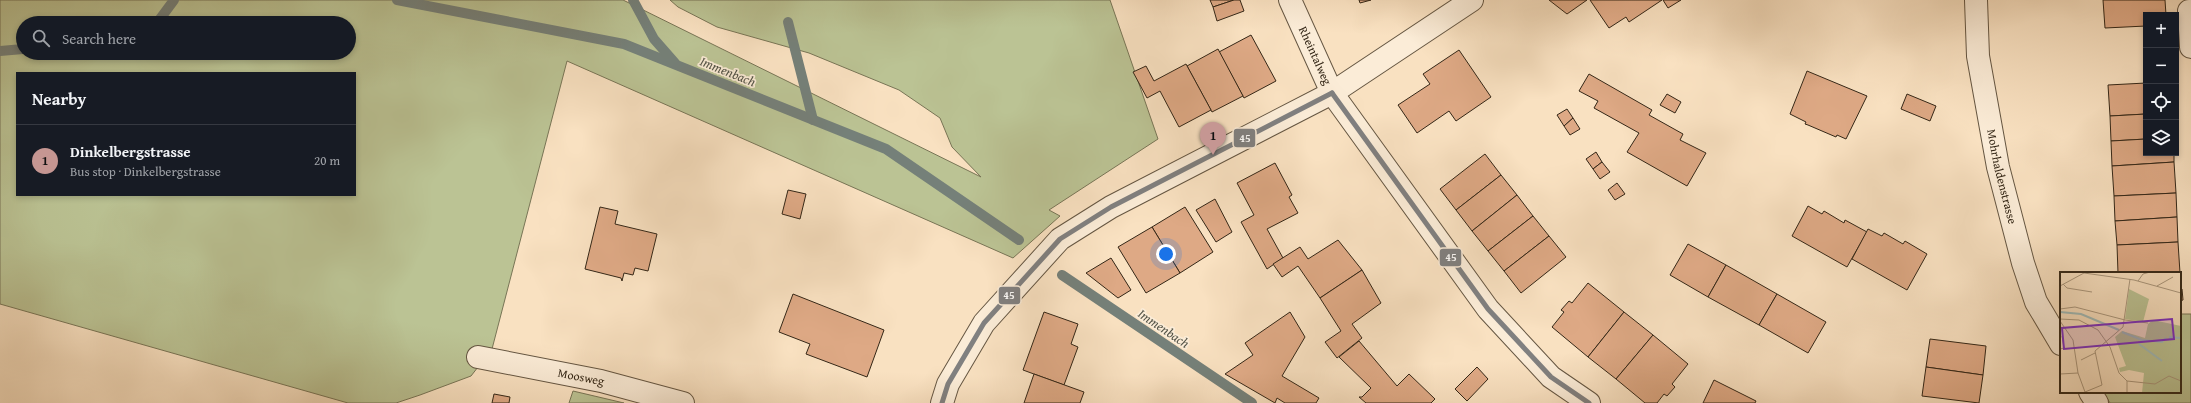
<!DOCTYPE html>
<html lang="en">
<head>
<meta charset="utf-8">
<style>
	:root { --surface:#171b24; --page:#242831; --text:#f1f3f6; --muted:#9ea1a6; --line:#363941; --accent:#c59692 }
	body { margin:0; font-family:"Gentium Book Plus",serif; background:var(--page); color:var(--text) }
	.controls { position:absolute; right:12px; top:12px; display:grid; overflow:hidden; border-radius:0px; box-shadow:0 2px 6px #0003 }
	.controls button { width:36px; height:36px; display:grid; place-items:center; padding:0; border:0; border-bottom:1px solid var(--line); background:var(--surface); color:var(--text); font:20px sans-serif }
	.you { position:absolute; left:1166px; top:254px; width:14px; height:14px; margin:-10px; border:3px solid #fff; border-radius:50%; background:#1a73e8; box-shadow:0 0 0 6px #1a73e833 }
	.badge { display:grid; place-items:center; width:26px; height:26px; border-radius:50%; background:var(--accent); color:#111; font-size:13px; font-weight:700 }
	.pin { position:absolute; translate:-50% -33px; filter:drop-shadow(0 1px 2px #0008) }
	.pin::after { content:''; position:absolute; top:21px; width:14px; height:12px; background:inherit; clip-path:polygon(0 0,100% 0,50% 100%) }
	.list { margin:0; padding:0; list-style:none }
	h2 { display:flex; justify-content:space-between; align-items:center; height:52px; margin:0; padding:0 16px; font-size:17px }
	h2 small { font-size:13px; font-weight:400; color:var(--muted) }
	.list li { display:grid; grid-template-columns:26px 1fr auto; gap:12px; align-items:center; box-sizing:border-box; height:72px; padding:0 16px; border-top:1px solid var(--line) }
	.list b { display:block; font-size:15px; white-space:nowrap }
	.list p { margin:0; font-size:13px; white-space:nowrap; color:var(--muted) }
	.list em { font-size:13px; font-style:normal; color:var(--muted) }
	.icon { flex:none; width:22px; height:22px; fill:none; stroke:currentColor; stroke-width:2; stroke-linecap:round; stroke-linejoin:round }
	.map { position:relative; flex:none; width:2191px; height:403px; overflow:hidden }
	.search { position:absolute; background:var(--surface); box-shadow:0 2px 6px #0003; left:16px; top:16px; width:340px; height:44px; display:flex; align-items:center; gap:10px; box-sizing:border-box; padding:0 14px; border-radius:22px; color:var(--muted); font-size:15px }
	.panel { position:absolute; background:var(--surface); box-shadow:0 2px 6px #0003; left:16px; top:72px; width:340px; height:124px; border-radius:0px }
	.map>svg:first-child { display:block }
</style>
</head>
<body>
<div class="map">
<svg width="2191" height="403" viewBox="0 0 2191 403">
	<rect width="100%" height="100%" fill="#f9e1c1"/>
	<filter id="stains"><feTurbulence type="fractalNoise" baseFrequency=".005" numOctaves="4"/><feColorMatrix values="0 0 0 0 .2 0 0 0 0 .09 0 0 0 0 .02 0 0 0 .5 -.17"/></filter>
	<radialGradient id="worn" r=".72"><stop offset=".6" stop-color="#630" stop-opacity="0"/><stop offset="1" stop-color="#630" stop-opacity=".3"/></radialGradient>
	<g fill="#bbc394" stroke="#787556" fill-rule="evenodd">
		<path d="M0,0h623l358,177 -29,-30 -12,-29 -41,-28 -90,-37 -92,-26 -39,-20 -8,-7h440l48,139 -109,71 11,6 -47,42 -446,-197 -75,288 -21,27 -51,19 -24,8h-48l-348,-99zM23,23h326v30h-326zM17,73h338v122h-338z"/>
		<polygon points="2180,314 2191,314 2191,403 2110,403 2103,392 2180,392"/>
		<polygon points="573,391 624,403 569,403"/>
	</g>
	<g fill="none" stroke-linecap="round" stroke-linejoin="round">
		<g stroke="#758079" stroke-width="10">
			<polyline points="397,0 624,44 886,149 1019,240"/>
			<polyline points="633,0 654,39 675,63"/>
			<polyline points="788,22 813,120"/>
			<polyline points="157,23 174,0"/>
			<polyline points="0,51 23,49"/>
			<polyline points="1062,275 1252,403"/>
		</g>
	</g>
	<g fill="#dea985" stroke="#342717">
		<polygon points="1210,0 1234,0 1213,7"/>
		<polygon points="1234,0 1240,0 1244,11 1217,21 1213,7"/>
		<polygon points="1359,0 1371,0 1360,3"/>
		<polygon points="1549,0 1587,0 1567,14"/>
		<polygon points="1590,0 1662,0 1629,22 1626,17 1609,28"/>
		<polygon points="1663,0 1681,0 1668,8"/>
		<polygon points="2103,0 2165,0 2166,15 2146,15 2146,26 2105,28"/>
		<polygon points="1251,35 1276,81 1244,98 1219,52"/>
		<polygon points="1218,49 1243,96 1212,112 1187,66"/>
		<polygon points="1459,50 1491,97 1456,121 1449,111 1417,133 1398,105 1430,84 1423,74"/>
		<polygon points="1186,64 1211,110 1179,127 1160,91 1147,98 1133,72 1146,66 1154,81"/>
		<polygon points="1807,71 1867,96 1846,139 1837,135 1836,137 1808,125 1805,124 1806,122 1790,114"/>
		<polygon points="1589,74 1652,110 1649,115 1683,134 1680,140 1706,153 1687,186 1627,152 1639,133 1594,108 1598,101 1579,91"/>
		<polygon points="2146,83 2146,114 2110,116 2108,85"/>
		<polygon points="1667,94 1681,102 1675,113 1660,105"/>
		<polygon points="1907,94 1936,106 1930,121 1901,109"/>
		<polygon points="1567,109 1573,118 1564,126 1557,115"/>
		<polygon points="2146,114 2146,139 2111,141 2110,116"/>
		<polygon points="1573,118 1580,129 1570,135 1564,126"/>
		<polygon points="2146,139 2146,153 2174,153 2174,162 2112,166 2111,141"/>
		<polygon points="1596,152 1602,162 1593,169 1586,159"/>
		<polygon points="1485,154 1501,175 1456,210 1440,189"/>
		<polygon points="1602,162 1610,172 1600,179 1593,169"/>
		<polygon points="2174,162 2176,193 2114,196 2112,166"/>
		<polygon points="1275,163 1292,195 1289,197 1298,213 1267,229 1283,258 1267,269 1241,222 1254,215 1237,183"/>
		<polygon points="1501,175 1517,195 1472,231 1456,210"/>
		<polygon points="1617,183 1625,194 1615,200 1608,190"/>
		<polygon points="788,190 806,194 800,219 782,214"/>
		<polygon points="2176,193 2177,217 2115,221 2114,196"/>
		<polygon points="1517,195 1533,216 1488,251 1472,231"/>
		<polygon points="1215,199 1232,232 1216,242 1196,210"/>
		<polygon points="1808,206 1822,214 1824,211 1844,223 1845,220 1867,232 1847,267 1792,236"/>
		<polygon points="600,207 618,211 615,224 657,234 648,271 635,268 633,275 624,273 622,281 621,278 585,269"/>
		<polygon points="1185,207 1213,252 1180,273 1152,227"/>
		<polygon points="1533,216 1549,236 1504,271 1488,251"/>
		<polygon points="2177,217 2178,242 2117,245 2115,221"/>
		<polygon points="1152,227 1180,273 1146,293 1118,247"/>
		<polygon points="1868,229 1882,236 1884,233 1903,244 1905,241 1927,254 1907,290 1852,259"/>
		<polygon points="1549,236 1566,257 1521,293 1504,271"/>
		<polygon points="1338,240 1362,270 1320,298 1298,266 1282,277 1273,264 1300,247 1308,259"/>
		<polygon points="2178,242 2180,273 2118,273 2117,245"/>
		<polygon points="1688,244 1726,265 1708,297 1670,275"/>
		<polygon points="1111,258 1131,290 1118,298 1086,273"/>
		<polygon points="1726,265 1777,294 1759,325 1708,297"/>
		<polygon points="1362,270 1381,303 1352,324 1362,338 1337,358 1325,342 1341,331 1320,298"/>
		<polygon points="1588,283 1624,312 1588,357 1552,327 1564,312 1561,310 1569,301 1572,303"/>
		<polygon points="2180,289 2182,289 2183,300 2180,301"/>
		<polygon points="793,294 884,330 867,377 806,354 810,344 779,332"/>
		<polygon points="1777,294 1826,322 1808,353 1759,325"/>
		<polygon points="1044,312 1078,324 1071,344 1078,347 1064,385 1023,370"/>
		<polygon points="1290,312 1305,337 1282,376 1319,398 1316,403 1285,403 1277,398 1275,403 1225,374 1253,355 1245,343"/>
		<polygon points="1624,312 1653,335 1616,379 1588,357"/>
		<polygon points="1653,335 1688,364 1672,384 1675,387 1667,396 1664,394 1657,403 1645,403 1616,379"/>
		<polygon points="1930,339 1986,346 1983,375 1926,367"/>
		<polygon points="1359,341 1397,386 1409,374 1435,399 1431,403 1366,403 1359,397 1362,397 1371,388 1339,357"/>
		<polygon points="1477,367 1488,379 1467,401 1455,389"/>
		<polygon points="1926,367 1983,375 1979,403 1922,396"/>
		<polygon points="1034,374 1084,392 1080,403 1024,403"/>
		<polygon points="1714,380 1756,401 1755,403 1703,403"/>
		<polygon points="494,394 510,397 509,403 492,403"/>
	</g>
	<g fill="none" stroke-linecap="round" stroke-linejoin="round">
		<defs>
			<g id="street">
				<path id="s1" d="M1290,0l42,93 156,216 63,68 38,26"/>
				<path id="s2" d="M1976,0l2,56 20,111 25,96 13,39 25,42"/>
				<polyline points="2191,11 2189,11 2191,47"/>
				<path id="s3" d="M478,357l123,24 82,22"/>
				<polyline points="2090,392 2097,403"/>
				<polyline points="942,403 948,384 984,323 1060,239 1111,207 1332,93 1472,0"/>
			</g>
		</defs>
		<use href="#street" stroke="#655642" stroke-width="24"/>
		<use href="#street" stroke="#fbecd7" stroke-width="22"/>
		<defs>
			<g id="bus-1">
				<polyline points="1332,93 1488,309 1551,377 1589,403"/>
				<polyline points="942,403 948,384 984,323 1060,239 1111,207 1332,93"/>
			</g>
		</defs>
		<use href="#bus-1" stroke="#fbecd7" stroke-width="8"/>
		<use href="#bus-1" stroke="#808080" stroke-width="5"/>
	</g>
	<g text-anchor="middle" stroke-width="3.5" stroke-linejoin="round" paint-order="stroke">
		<g font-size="12" fill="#342717" stroke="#fbecd7">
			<text dy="4" stroke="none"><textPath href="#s1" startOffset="61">Rheintalweg</textPath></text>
			<text dy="4" stroke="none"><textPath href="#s2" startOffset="179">Mohrhaldenstrasse</textPath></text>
			<text dy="4" stroke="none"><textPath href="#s3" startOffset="105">Moosweg</textPath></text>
		</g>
		<g font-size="13" font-style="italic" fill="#545448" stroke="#fbecd7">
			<text transform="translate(728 71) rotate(22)" y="5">Immenbach</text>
			<text transform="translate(1164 328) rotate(34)" y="5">Immenbach</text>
		</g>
	</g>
	<g transform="translate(2060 272)">
		<rect width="121" height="121" fill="#f9e1c1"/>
		<path d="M69,17l20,10 -6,23 -18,-3zM93,48l28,6v67h-39l2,-20 -15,-3 -9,2 -1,-4 7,-2 -11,-29 7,-6 23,7 3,-14z" fill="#bbc394"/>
		<path fill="none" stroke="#a0bcbb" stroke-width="2" d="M0,40l21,2 38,16M62,60l20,8 20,2 4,-4M109,65l12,1M79,72l23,17"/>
		<path fill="none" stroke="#aa977d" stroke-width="1" d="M78,9l5,-7 7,-2M3,12l4,4 25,4M0,14l24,-13 50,7 47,13M97,14l16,-9M0,37l15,-2 50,13 23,3M0,47l19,1 19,10 12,17 9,26 8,8v12M0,49l13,19 5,33 7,19M0,77l4,-1 -2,-12M21,88l14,-7M0,102l18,-1M67,109l28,3 14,-8 12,5M25,120l17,-7 -7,-34 28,-24 7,-48"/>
		<path fill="#7b2cbf" fill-opacity="0.15" stroke="#7b2cbf" stroke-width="2" d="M112,47l2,20 -110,10 -2,-21z"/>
		<rect width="121" height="121" fill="none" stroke="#342717" stroke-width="2"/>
	</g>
	<g stroke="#fbecd7" stroke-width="1.5">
		<rect x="1233" y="128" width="23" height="20" rx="4" fill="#808080"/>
		<rect x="1439" y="248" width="23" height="19" rx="4" fill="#808080"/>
		<rect x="998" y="286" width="23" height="19" rx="4" fill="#808080"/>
	</g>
	<g font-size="11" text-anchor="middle" font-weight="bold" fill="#fff">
		<text x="1245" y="142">45</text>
		<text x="1451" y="261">45</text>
		<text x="1009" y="299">45</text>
	</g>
	<rect width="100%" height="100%" filter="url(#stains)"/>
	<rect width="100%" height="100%" fill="url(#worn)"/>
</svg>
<div class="controls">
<button>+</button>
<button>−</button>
<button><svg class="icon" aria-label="locate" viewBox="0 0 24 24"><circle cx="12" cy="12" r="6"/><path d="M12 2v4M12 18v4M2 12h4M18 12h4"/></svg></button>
<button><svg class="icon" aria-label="layers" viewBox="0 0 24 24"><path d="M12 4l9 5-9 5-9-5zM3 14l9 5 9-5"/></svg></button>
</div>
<div class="you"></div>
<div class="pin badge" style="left:1213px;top:155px">1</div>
<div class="search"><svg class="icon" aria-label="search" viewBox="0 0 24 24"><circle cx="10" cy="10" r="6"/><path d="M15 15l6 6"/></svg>Search here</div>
<section class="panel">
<h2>Nearby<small></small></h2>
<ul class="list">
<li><span class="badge">1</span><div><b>Dinkelbergstrasse</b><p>Bus stop · Dinkelbergstrasse</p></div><em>20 m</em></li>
</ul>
</section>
</div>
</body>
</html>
